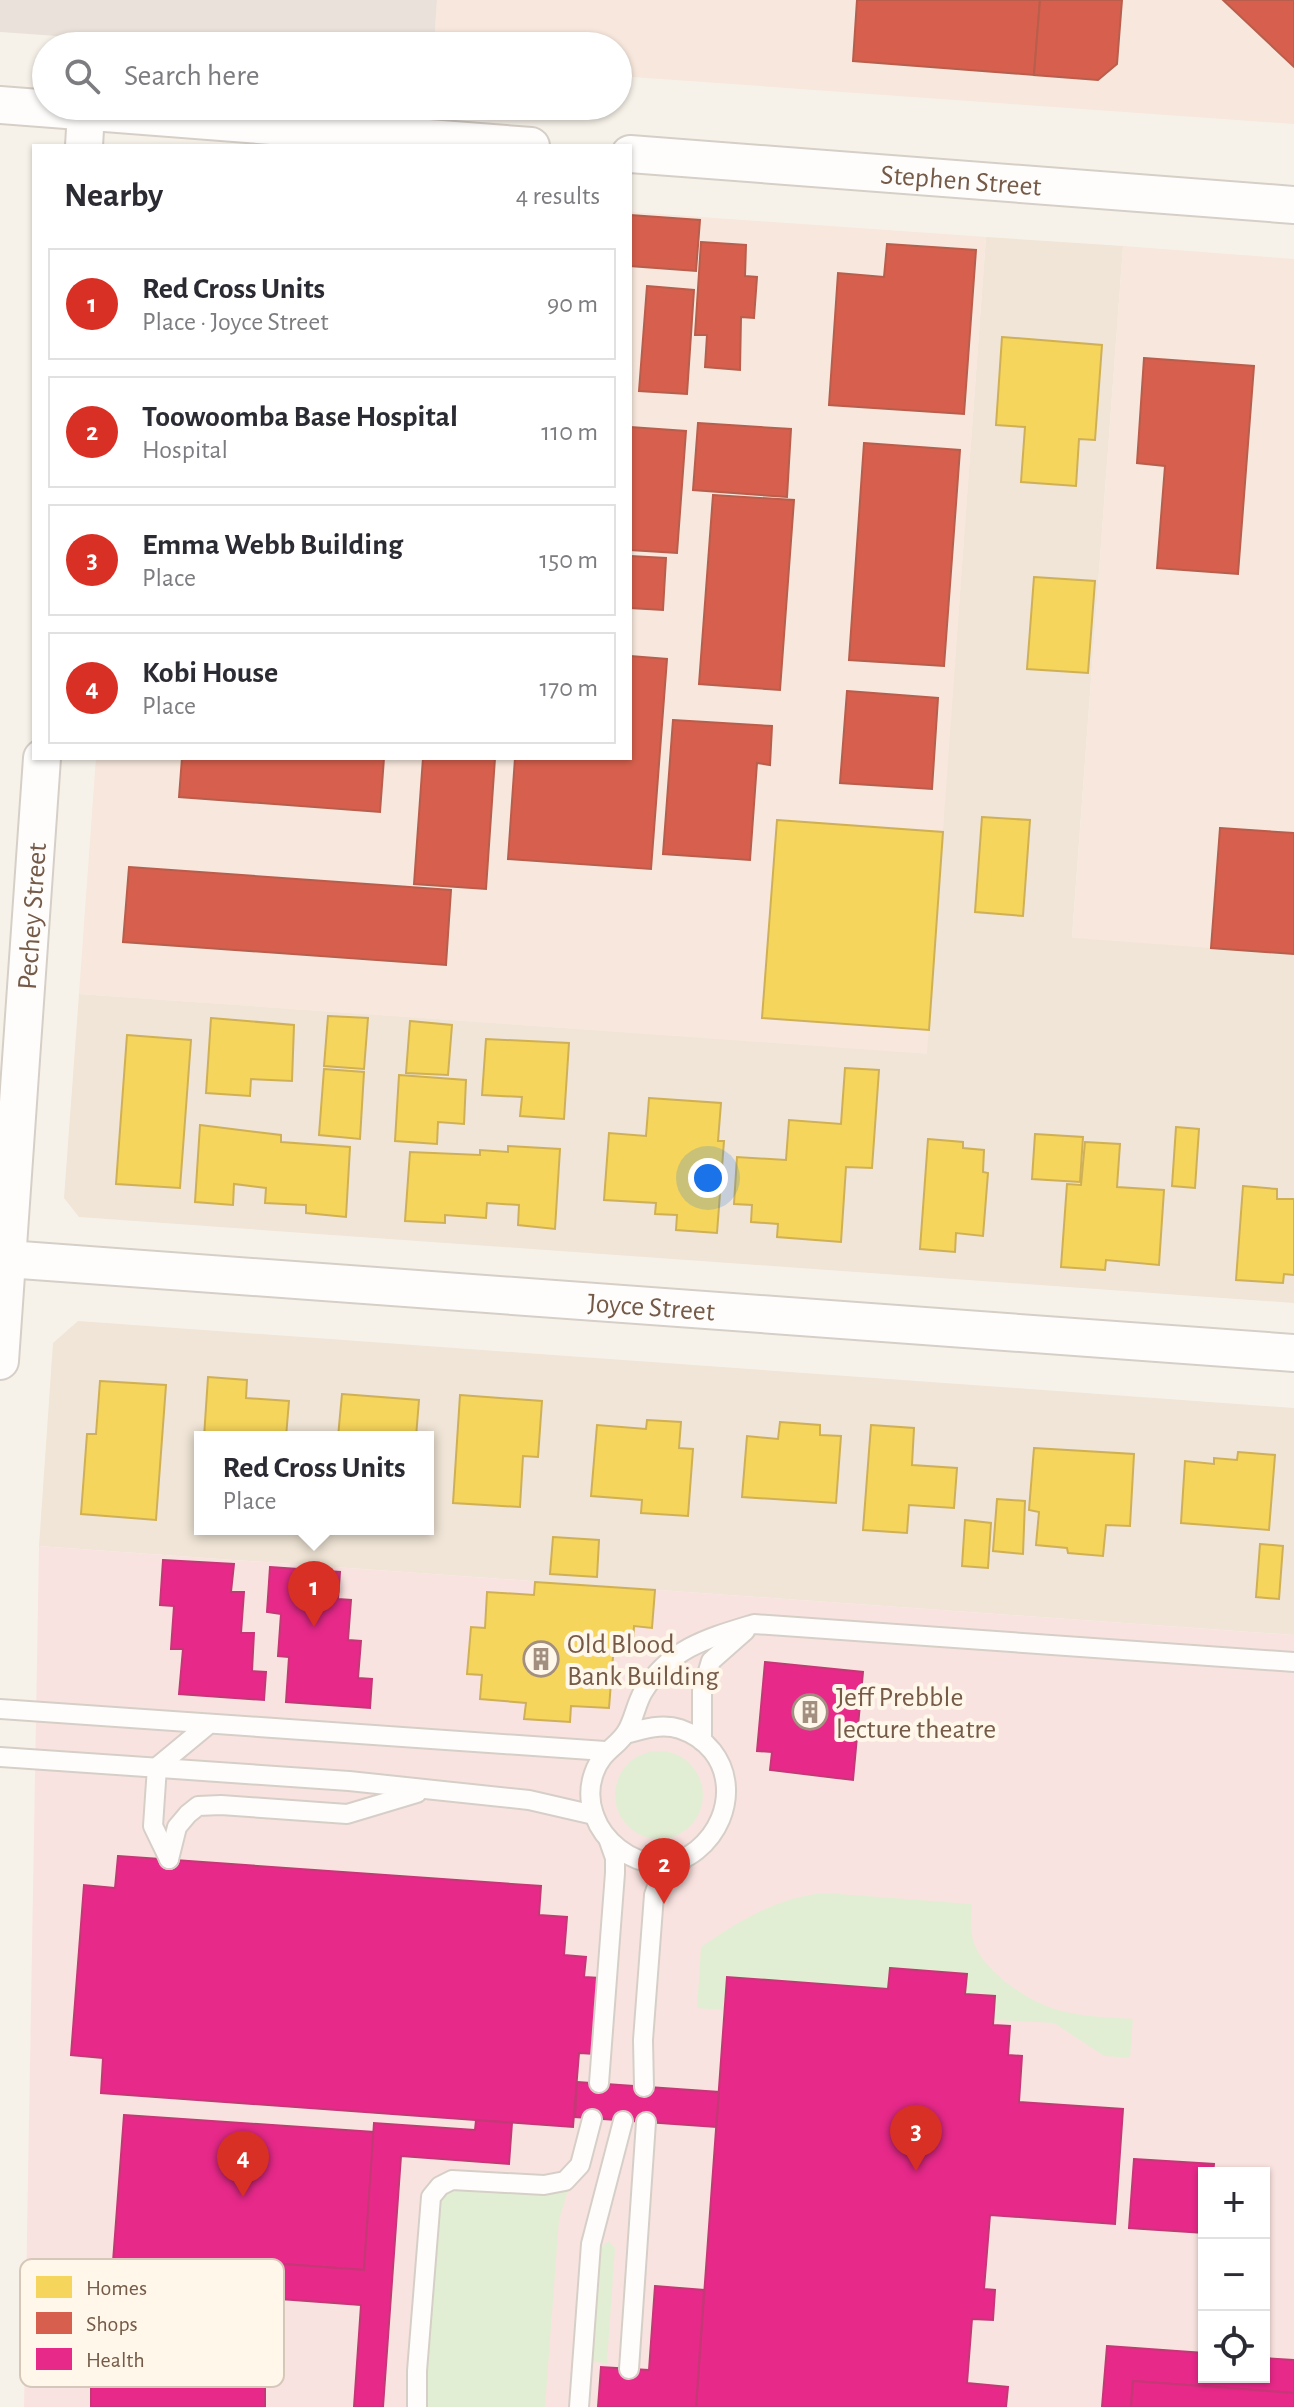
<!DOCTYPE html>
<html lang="en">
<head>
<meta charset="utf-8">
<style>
	:root { --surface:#fff; --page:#f7f7f7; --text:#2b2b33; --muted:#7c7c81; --line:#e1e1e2; --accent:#d93025 }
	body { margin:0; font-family:"Alegreya Sans",sans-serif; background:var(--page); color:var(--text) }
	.controls { position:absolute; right:24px; bottom:24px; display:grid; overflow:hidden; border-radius:0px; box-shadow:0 2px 6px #0004 }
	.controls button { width:72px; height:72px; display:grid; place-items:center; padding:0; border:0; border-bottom:2px solid var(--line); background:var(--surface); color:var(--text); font:40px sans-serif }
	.you { position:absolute; left:708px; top:1178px; width:28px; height:28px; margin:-20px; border:6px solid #fff; border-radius:50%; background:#1a73e8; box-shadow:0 0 0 12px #1a73e833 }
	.badge { display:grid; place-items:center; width:52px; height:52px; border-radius:50%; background:var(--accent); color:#fff; font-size:26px; font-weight:700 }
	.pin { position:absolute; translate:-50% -66px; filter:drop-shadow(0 2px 4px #0008) }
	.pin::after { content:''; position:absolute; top:42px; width:28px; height:24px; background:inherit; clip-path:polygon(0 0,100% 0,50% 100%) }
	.popup { position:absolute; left:194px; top:1431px; width:240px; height:104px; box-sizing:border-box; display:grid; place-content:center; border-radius:0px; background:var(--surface); filter:drop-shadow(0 2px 6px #0005); font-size:26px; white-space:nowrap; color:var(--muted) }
	.popup b { font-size:30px; color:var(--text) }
	.popup::after { content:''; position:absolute; left:50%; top:100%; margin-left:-16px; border:16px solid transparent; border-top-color:var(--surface) }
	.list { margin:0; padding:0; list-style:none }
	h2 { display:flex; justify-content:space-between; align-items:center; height:104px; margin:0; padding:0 32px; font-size:34px }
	h2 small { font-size:26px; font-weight:400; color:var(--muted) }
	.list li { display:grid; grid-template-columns:52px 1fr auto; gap:24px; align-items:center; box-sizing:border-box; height:112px; margin:0 16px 16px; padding:0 16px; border:2px solid var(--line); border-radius:0px }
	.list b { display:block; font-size:30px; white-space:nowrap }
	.list p { margin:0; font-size:26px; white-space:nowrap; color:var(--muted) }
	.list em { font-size:26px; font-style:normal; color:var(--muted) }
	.icon { flex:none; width:44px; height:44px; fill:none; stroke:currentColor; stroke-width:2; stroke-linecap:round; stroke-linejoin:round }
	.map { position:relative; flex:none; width:1294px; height:2407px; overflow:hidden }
	.search { position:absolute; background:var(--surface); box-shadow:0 2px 6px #0004; left:32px; top:32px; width:600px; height:88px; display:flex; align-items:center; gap:20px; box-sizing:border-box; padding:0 28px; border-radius:44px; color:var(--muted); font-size:30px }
	.panel { position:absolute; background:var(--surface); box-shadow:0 2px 6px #0004; left:32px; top:144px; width:600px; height:616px; border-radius:0px }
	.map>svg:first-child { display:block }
</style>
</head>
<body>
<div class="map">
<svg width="1294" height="2407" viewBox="0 0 1294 2407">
	<rect width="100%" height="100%" fill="#f7f2e9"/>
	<g fill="#f0e5d6" fill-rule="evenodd">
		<polygon points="986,237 1123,246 1072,937 1294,954 1294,1303 79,1217 64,1198 79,994 926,1053"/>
		<path d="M78,1321l1216,87v227l-1255,-89 14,-203zM200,1437h228v92h-228z"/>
	</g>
	<g fill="#f7e7dc">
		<polygon points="437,0 1294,0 1294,124 618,76 618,46 434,46"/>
		<polygon points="630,212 986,237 927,1054 79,994 96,758 630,758"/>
		<polygon points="1123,246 1294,259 1294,954 1072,938"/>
	</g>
	<polygon fill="#eae2da" points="0,0 437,0 434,46 199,46 0,32"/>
	<path fill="#f9e3e0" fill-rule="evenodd" d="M39,1546l1255,89v772h-1270zM1204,2173h60v204h-60z"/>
	<g fill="#e2eed3">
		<circle cx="659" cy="1795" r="44"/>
		<path d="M826,1893l146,11c-1,10 -2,21 0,31 5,33 56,67 86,75 24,7 50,7 75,9l-3,39 -26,-2 -50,-33 -60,-3 1,-24 -30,-2 1,-20 -76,-6 -2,21 -161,-12 -3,33 -27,-2 4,-61c38,-26 78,-51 125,-54z"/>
		<polygon points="454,2187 569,2187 559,2220 545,2407 424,2407 437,2200"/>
		<polygon points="609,2241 615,2248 607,2363 593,2362 601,2247"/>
	</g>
	<g fill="#f6d55c" stroke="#cfb056" stroke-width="2">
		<polygon points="1002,337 1102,345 1095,440 1079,439 1076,486 1021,482 1025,427 996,425"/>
		<polygon points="1034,577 1095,581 1088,673 1027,669"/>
		<polygon points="982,817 1030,820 1023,916 975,912"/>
		<polygon points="777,820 943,832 929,1030 762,1018"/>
		<polygon points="328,1016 368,1018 364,1069 324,1066"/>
		<polygon points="211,1018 294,1025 292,1081 251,1079 250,1096 206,1093"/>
		<polygon points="410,1021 452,1025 448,1075 406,1073"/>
		<polygon points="127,1035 191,1040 180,1188 116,1184"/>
		<polygon points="486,1039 569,1043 564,1119 520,1116 522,1097 482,1095"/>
		<polygon points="845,1068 879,1070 872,1168 846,1167 841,1242 777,1237 778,1224 751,1222 752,1205 734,1204 737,1157 786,1160 789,1120 841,1124"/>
		<polygon points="324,1069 364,1072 360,1139 319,1135"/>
		<polygon points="399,1075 466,1080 464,1124 438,1122 437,1144 395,1141"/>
		<polygon points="649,1098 721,1103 718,1141 724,1141 717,1233 676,1230 677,1215 655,1214 656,1203 604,1200 609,1133 646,1136"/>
		<polygon points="200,1125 281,1135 281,1142 350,1147 346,1217 306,1213 306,1205 265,1203 266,1188 234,1184 233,1205 195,1202"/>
		<polygon points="1176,1127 1199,1129 1195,1188 1172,1186"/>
		<polygon points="1035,1134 1083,1137 1080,1182 1032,1179"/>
		<polygon points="928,1139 963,1142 963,1148 984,1150 983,1172 988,1173 983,1236 956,1233 955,1252 920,1249"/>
		<polygon points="1085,1142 1120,1144 1117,1187 1164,1190 1159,1265 1106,1260 1105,1270 1061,1267 1067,1184 1081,1185"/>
		<polygon points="508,1146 560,1149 555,1229 518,1225 519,1205 487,1203 486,1218 445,1215 445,1223 405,1221 410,1152 480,1155 480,1150 508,1152"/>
		<polygon points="1243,1186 1277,1189 1277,1199 1294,1199 1294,1275 1284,1274 1283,1283 1236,1280"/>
		<polygon points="208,1377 247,1380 246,1398 289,1401 286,1437 204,1437"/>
		<polygon points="100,1381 166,1385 156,1520 81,1514 87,1434 96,1434"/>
		<polygon points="342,1394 419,1400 416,1437 338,1437"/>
		<polygon points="460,1395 542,1401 538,1457 523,1456 520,1507 453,1503"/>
		<polygon points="647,1420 681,1422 679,1448 693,1449 688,1516 641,1513 642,1500 591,1496 597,1425 646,1429"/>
		<polygon points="780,1422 820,1425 820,1435 841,1436 836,1503 742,1497 747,1436 778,1439"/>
		<polygon points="871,1425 914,1428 912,1465 957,1468 954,1508 909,1505 907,1533 863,1530"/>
		<polygon points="1034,1448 1134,1454 1130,1526 1106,1525 1103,1556 1068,1553 1067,1548 1036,1545 1039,1512 1029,1510"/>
		<polygon points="1238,1452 1275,1455 1269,1530 1181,1523 1185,1461 1214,1464 1214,1458 1237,1460"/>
		<polygon points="997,1499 1025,1501 1023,1554 993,1551"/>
		<polygon points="965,1520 991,1523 988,1568 962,1566"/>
		<polygon points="553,1537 599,1540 597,1577 550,1574"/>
		<polygon points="1260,1544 1283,1546 1279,1599 1256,1597"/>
		<polygon points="535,1582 655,1590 652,1628 634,1626 633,1644 614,1644 609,1708 571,1706 570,1722 524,1719 526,1703 480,1699 482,1675 467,1674 471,1627 485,1628 487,1592 534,1595"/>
	</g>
	<g fill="#d6604d" stroke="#b95e4c" stroke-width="2">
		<polygon points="857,0 1040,0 1034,75 853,61"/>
		<polygon points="1040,0 1122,0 1117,64 1098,80 1034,75"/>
		<polygon points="1223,0 1294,0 1294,67"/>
		<polygon points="630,215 700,220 696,271 630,266"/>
		<polygon points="701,242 746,245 745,276 757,277 754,318 741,317 740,370 705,367 707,335 695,335"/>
		<polygon points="887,244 976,250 964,414 829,405 838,273 884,277"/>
		<polygon points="647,286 694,290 687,394 639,391"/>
		<polygon points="1144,358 1254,366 1238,574 1157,568 1165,466 1137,463"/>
		<polygon points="698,423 791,429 787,497 693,490"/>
		<polygon points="630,427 686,431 677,553 630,550"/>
		<polygon points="864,443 960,450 944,666 849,660"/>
		<polygon points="713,495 794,500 780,690 699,684"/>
		<polygon points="630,556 666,558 663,610 630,608"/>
		<polygon points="630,656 667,659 651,869 508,859 515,758 630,758"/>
		<polygon points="847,691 938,698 932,789 840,783"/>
		<polygon points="673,720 772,726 770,765 757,763 750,860 663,854"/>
		<polygon points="182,758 384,758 380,812 179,797"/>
		<polygon points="423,758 495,758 486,889 414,884"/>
		<polygon points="1220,828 1294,833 1294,954 1211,948"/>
		<polygon points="129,867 451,890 446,965 123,942"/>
	</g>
	<g fill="#e7298a" stroke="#c53876" stroke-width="2">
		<polygon points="163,1560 234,1564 231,1592 244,1592 241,1633 254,1633 252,1671 266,1672 264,1700 179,1694 183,1649 171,1649 174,1606 160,1605"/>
		<polygon points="270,1567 340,1572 338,1599 351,1600 348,1640 361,1641 358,1678 372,1679 370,1708 286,1702 289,1657 278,1656 281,1614 267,1612"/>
		<polygon points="765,1662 863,1672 853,1780 770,1770 772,1752 757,1751"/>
		<polygon points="118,1856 541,1886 539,1915 567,1917 564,1955 586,1957 584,1977 600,1978 595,2054 579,2053 573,2127 101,2093 103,2058 71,2055 84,1885 115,1888"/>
		<polygon points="890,1968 967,1974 965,1994 995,1996 993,2025 1010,2026 1008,2055 1022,2056 1019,2102 1123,2109 1115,2224 990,2215 984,2289 995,2290 993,2320 972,2319 967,2383 1008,2387 1006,2407 696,2407 727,1977 888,1989"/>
		<polygon points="577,2082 719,2092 716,2127 575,2117"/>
		<polygon points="124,2115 374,2132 364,2270 270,2263 265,2326 109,2315"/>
		<polygon points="476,2120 512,2123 509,2164 401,2156 383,2407 354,2407 361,2305 267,2298 270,2263 364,2270 374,2123 475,2130"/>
		<polygon points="1134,2159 1214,2164 1213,2173 1204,2173 1204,2233 1129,2228"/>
		<polygon points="655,2286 704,2290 696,2407 598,2407 601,2367 649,2370"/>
		<polygon points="1107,2346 1204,2353 1204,2377 1264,2377 1264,2358 1294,2360 1294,2393 1133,2381 1131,2407 1102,2407"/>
		<polygon points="1133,2381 1294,2393 1294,2407 1131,2407"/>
		<polygon points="91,2383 265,2385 265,2407 91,2407"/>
	</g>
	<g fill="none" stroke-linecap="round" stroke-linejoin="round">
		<defs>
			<g id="service">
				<polyline points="0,1709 605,1751"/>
				<path d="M626,1734c17,-5 36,-11 54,-5 56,19 60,86 17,121 -50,41 -124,-19 -103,-77 8,-23 24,-26 33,-42 7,-12 9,-27 16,-39 27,-44 65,-54 111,-68l540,38"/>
				<polyline points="702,1741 702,1691 711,1661 745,1631"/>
				<polyline points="0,1757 349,1781 529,1800 594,1815"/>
				<polyline points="169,1859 177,1827 188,1814 198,1806 221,1805 347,1814 417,1793"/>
				<polyline points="169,1859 153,1826 157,1767 209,1724"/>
				<polyline points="599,2083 615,1873 615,1858 609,1841"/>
				<path d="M644,2087l-1,-47 11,-145c5,-17 14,-25 28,-34"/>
				<polyline points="629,2369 646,2122"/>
				<polyline points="417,2407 417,2371 431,2197 440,2186 452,2180 544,2185 565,2181 580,2165 592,2119"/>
				<polyline points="579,2407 591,2244 623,2121"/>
			</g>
			<g id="minor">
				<polyline points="0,105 531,146"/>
				<polyline points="84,146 86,112"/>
				<path id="s1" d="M630,154l664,51"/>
				<path id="s2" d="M7,1259l1287,94"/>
				<path id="s3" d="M0,1361l42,-603"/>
			</g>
		</defs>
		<use href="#service" stroke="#d6cfc7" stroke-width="22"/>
		<use href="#minor" stroke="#d6cfc7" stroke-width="40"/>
		<use href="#service" stroke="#fefdfc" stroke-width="18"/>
		<use href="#minor" stroke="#fefdfc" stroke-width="36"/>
	</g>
	<defs>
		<symbol id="building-ring" viewBox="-11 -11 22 22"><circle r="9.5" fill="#fff7e9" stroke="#a28f80" stroke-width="1.5"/><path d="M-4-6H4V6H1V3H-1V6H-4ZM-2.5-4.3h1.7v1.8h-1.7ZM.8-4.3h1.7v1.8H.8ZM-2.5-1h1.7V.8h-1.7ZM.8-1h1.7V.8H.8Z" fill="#a28f80"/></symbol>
	</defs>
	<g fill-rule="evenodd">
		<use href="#building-ring" x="521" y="1639" width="40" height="40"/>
		<use href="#building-ring" x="790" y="1692" width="40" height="40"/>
	</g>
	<g text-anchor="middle" stroke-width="8" stroke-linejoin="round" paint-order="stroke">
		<g font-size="28" fill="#755a48" stroke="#fff7e9">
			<text dy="10" stroke="none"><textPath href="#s1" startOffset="332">Stephen Street</textPath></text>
			<text dy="10" stroke="none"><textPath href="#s3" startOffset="446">Pechey Street</textPath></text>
			<text dy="10" stroke="none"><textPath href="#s2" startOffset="646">Joyce Street</textPath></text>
		</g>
		<g font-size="28" fill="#755a48" stroke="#fff7e9" text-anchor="start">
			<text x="567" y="1653">Old Blood<tspan x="567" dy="32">Bank Building</tspan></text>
			<text x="836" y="1706">Jeff Prebble<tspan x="836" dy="32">lecture theatre</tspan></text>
		</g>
	</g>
	<rect x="20" y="2259" width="264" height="128" rx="12" fill="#fff7e9" stroke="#d6c8b9" stroke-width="2"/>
	<rect x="36" y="2276" width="36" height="22" fill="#f6d55c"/>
	<rect x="36" y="2312" width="36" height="22" fill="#d6604d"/>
	<rect x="36" y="2348" width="36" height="22" fill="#e7298a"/>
	<g font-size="22" fill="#755a48">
		<text x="86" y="2295">Homes</text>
		<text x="86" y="2331">Shops</text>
		<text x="86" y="2367">Health</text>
	</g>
</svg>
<div class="controls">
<button>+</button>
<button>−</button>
<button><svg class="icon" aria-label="locate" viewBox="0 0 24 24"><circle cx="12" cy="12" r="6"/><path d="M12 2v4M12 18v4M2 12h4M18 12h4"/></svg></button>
</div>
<div class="you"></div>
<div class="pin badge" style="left:314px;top:1627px">1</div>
<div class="popup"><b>Red Cross Units</b>Place</div>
<div class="pin badge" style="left:664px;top:1904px">2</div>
<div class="pin badge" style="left:916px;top:2171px">3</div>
<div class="pin badge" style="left:243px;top:2197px">4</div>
<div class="search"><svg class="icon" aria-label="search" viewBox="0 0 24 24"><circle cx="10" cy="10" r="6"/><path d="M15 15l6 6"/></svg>Search here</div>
<section class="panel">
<h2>Nearby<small>4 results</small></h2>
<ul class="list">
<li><span class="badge">1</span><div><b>Red Cross Units</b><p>Place · Joyce Street</p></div><em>90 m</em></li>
<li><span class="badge">2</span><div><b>Toowoomba Base Hospital</b><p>Hospital</p></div><em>110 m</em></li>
<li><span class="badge">3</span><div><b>Emma Webb Building</b><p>Place</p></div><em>150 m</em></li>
<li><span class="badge">4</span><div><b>Kobi House</b><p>Place</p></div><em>170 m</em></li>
</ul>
</section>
</div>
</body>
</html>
